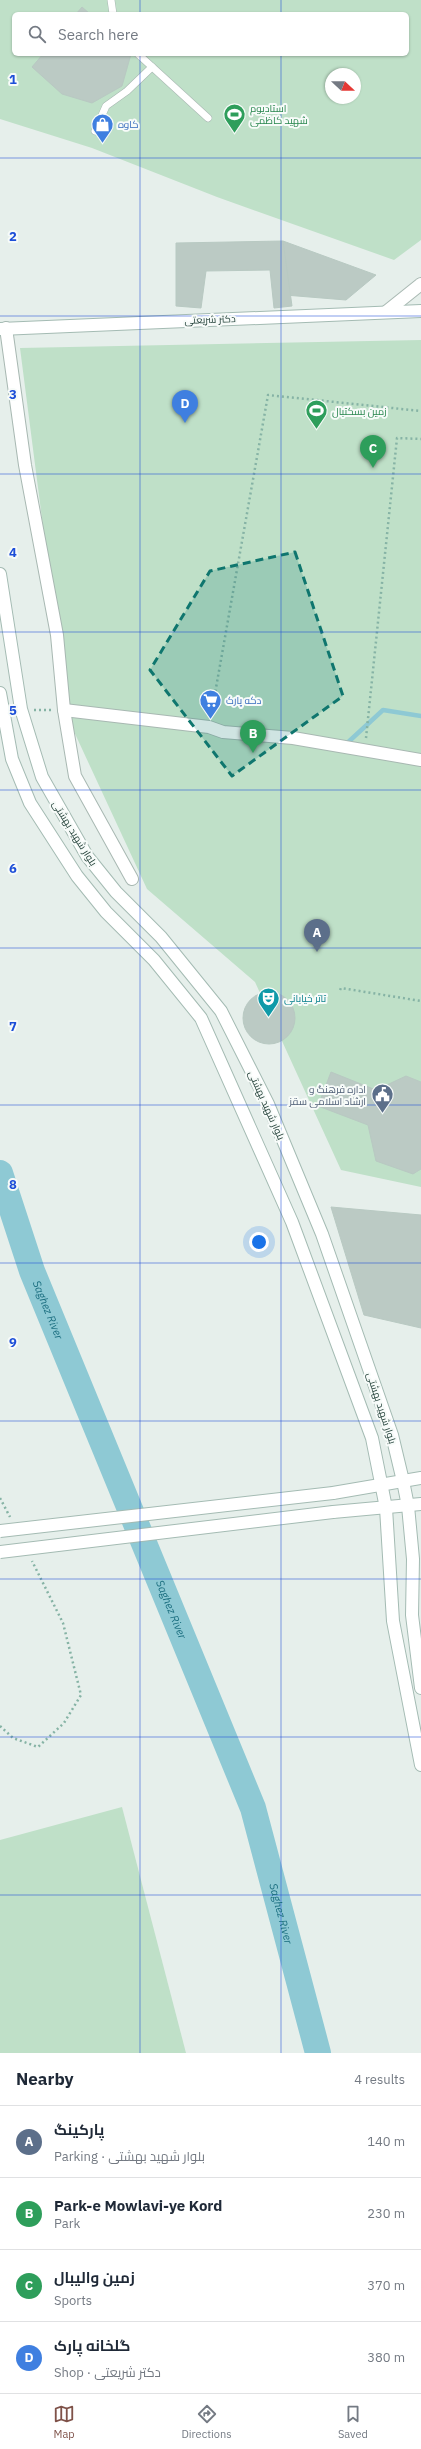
<!DOCTYPE html>
<html lang="en">
<head>
<meta charset="utf-8">
<style>
	:root { --surface:#fff; --page:#f6f6f7; --text:#1f2937; --muted:#747a83; --line:#e0e1e3; --accent:#7f5249 }
	body { margin:0; font-family:"IBM Plex Sans",Cairo,sans-serif; background:var(--page); color:var(--text) }
	.compass { position:absolute; left:325px; top:68px; width:36px; height:36px; border-radius:50%; background:var(--surface); box-shadow:0 1px 3px #0004; rotate:112deg }
	.you { position:absolute; left:259px; top:1242px; width:14px; height:14px; margin:-10px; border:3px solid #fff; border-radius:50%; background:#1a73e8; box-shadow:0 0 0 6px #1a73e833 }
	.badge { display:grid; place-items:center; width:26px; height:26px; border-radius:50%; background:var(--accent); color:#fff; font-size:13px; font-weight:700 }
	.pin { position:absolute; translate:-50% -33px; filter:drop-shadow(0 1px 2px #0008) }
	.pin::after { content:''; position:absolute; top:21px; width:14px; height:12px; background:inherit; clip-path:polygon(0 0,100% 0,50% 100%) }
	.list { margin:0; padding:0; list-style:none }
	h2 { display:flex; justify-content:space-between; align-items:center; height:52px; margin:0; padding:0 16px; font-size:17px }
	h2 small { font-size:13px; font-weight:400; color:var(--muted) }
	.list li { display:grid; grid-template-columns:26px 1fr auto; gap:12px; align-items:center; box-sizing:border-box; height:72px; padding:0 16px; border-top:1px solid var(--line) }
	.list b { display:block; font-size:15px; white-space:nowrap }
	.list p { margin:0; font-size:13px; white-space:nowrap; color:var(--muted) }
	.list em { font-size:13px; font-style:normal; color:var(--muted) }
	.icon { flex:none; width:22px; height:22px; fill:none; stroke:currentColor; stroke-width:2; stroke-linecap:round; stroke-linejoin:round }
	.map { position:relative; flex:none; width:421px; height:2053px; overflow:hidden }
	.search { position:absolute; background:var(--surface); box-shadow:0 1px 3px #0004; left:12px; right:12px; top:12px; height:44px; display:flex; align-items:center; gap:10px; box-sizing:border-box; padding:0 14px; border-radius:6px; color:var(--muted); font-size:15px }
	.sheet { height:340px; background:var(--surface) }
	nav { display:flex; justify-content:space-around; align-items:center; box-sizing:border-box; height:56px; border-top:1px solid var(--line); background:var(--surface); font-size:11px; color:var(--muted) }
	nav a { display:grid; justify-items:center; gap:2px }
	nav .on { color:var(--accent) }
	.map>svg:first-child { display:block }
</style>
</head>
<body>
<div class="map">
<svg width="421" height="2053" viewBox="0 0 421 2053">
	<rect width="100%" height="100%" fill="#e6efeb"/>
	<g fill="#bfe0c8" fill-rule="evenodd">
		<path d="M0,0h421v240l-27,20 -177,-63 -125,-49 -92,-29zM14,14h393v40h-393zM331,74h24v24h-24z"/>
		<polygon points="421,340 421,1187 341,1170 255,982 147,889 64,710 57,635 20,348"/>
		<polygon points="122,1807 186,2053 0,2053 0,1840"/>
	</g>
	<g fill="none" stroke-linecap="round" stroke-linejoin="round">
		<polyline stroke="#8ec9d4" stroke-width="4.5" points="345,745 383,710 421,716"/>
		<path stroke="#8ec9d4" stroke-width="26" id="s1" d="M0,1173l32,98 221,537 65,245"/>
	</g>
	<g fill="#bbcac4" stroke="#b8c9c2">
		<polygon points="82,7 90,14 76,14"/>
		<polygon points="43,54 131,54 122,86 92,103 62,94 32,67"/>
		<polygon points="283,241 376,275 346,300 285,295"/>
		<polygon points="283,241 292,306 274,308 270,270 206,271 201,308 176,306 176,243"/>
		<circle cx="269" cy="1018" r="26"/>
		<polygon points="331,1072 376,1090 406,1076 421,1082 421,1169 413,1174 376,1161 368,1125 318,1106"/>
		<polygon points="331,1207 421,1215 421,1328 364,1315"/>
	</g>
	<g fill="none" stroke-linecap="round" stroke-linejoin="round">
		<defs>
			<g id="lane">
				<polyline points="111,0 113,14"/>
				<polyline points="138,54 208,118"/>
				<polyline points="95,131 106,106 127,91 152,67"/>
			</g>
			<g id="street">
				<polyline points="386,312 421,284"/>
				<polyline points="6,328 25,465 57,635 64,710 75,776 132,879"/>
				<polyline points="64,710 209,727 223,732 293,738 421,760"/>
			</g>
			<g id="secondary">
				<polyline points="0,329 421,311"/>
				<polyline points="0,574 21,709 42,777 87,856 116,892 161,937 221,1011 268,1104 322,1234 392,1435 403,1481 408,1506 413,1559 412,1615 421,1688"/>
				<polyline points="0,693 12,759 30,803 77,876 106,912 154,960 201,1018 292,1222 372,1438 386,1508 393,1621 421,1765"/>
				<polyline points="333,1493 421,1478"/>
				<polyline points="333,1512 421,1504"/>
			</g>
		</defs>
		<use href="#lane" stroke="#a8b8b2" stroke-width="8"/>
		<use href="#street" stroke="#a8b8b2" stroke-width="14"/>
		<use href="#secondary" stroke="#a4bbb3" stroke-width="14"/>
		<g stroke="#86b3a5" stroke-width="2.5" stroke-dasharray="2 3" stroke-linecap="butt">
			<polyline points="34,710 51,710"/>
			<polyline points="211,716 268,395 421,411"/>
			<polyline points="366,738 397,438 421,439"/>
			<polyline points="340,990 341,988 421,1001"/>
			<polyline points="0,1498 10,1517"/>
			<polyline points="0,1726 13,1738 38,1747 64,1723 81,1695 63,1623 32,1561"/>
		</g>
		<use href="#lane" stroke="#fff" stroke-width="7"/>
		<use href="#street" stroke="#fff" stroke-width="12"/>
		<use href="#secondary" stroke="#fff" stroke-width="12"/>
		<defs>
			<g id="secondary-bridge">
				<polyline points="0,1531 333,1493"/>
				<polyline points="0,1552 333,1512"/>
			</g>
		</defs>
		<use href="#secondary-bridge" stroke="#a4bbb3" stroke-width="14" stroke-linecap="butt"/>
		<use href="#secondary-bridge" stroke="#fff" stroke-width="12"/>
	</g>
	<path fill="#0f766e" fill-opacity="0.2" stroke="#0f766e" stroke-width="3" stroke-dasharray="8 5" stroke-linejoin="round" d="M295,552l48,144 -111,80 -82,-106 60,-99z"/>
	<path fill="none" stroke="#1d4ed8" stroke-width="1" stroke-opacity="0.55" d="M140,0v14M281,0v14M140,54v1999M281,54v1999M0,158h421M0,316h421M0,474h421M0,632h421M0,790h421M0,948h421M0,1105h421M0,1263h421M0,1421h421M0,1579h421M0,1737h421M0,1895h421"/>
	<defs>
		<symbol id="stadium-pin" viewBox="-11 -11 22 30"><path d="M0 17L-7.5 6A9.5 9.5 0 1 1 7.5 6Z" fill="#2e9e5b" stroke="#f7fbf9"/><path d="M0-5a6.5 5 0 1 0 0 10a6.5 5 0 1 0 0-10ZM-3.5-1.8h7v3.6h-7Z" fill="#fff"/></symbol>
		<symbol id="shop-pin" viewBox="-11 -11 22 30"><path d="M0 17L-7.5 6A9.5 9.5 0 1 1 7.5 6Z" fill="#3f7fe0" stroke="#f7fbf9"/><path d="M-5-2.5h2.3a2.7 3.5 0 0 1 5.4 0H5L5.5 6h-11ZM-1.5-2.5h3a1.5 2.3 0 0 0-3 0Z" fill="#fff"/></symbol>
		<symbol id="supermarket-pin" viewBox="-11 -11 22 30"><path d="M0 17L-7.5 6A9.5 9.5 0 1 1 7.5 6Z" fill="#3f7fe0" stroke="#f7fbf9"/><path d="M-6-5.5h2.5l.6 2H6L4.5 2H-2.5L-4.4-4H-6ZM-1.5 3.2a1.3 1.3 0 1 0 .1 0ZM3 3.2a1.3 1.3 0 1 0 .1 0Z" fill="#fff"/></symbol>
		<symbol id="theatre-pin" viewBox="-11 -11 22 30"><path d="M0 17L-7.5 6A9.5 9.5 0 1 1 7.5 6Z" fill="#0f9aa8" stroke="#f7fbf9"/><path d="M-5-5.5Q0-4 5-5.5V0Q5 5 0 6Q-5 5-5 0ZM-3.3-2.5H-1v1.5H-3.3ZM1-2.5H3.3v1.5H1ZM-2.8 1Q0 5.5 2.8 1Z" fill="#fff"/></symbol>
		<symbol id="civic-pin" viewBox="-11 -11 22 30"><path d="M0 17L-7.5 6A9.5 9.5 0 1 1 7.5 6Z" fill="#5c6f8a" stroke="#f7fbf9"/><path d="M-.6-6.5H3V-4.5H.6V-3L4-1V1h2V6H-6V1h2V-1L-.6-3ZM-1.2 2.5V6h2.4V2.5Z" fill="#fff"/></symbol>
	</defs>
	<g fill-rule="evenodd">
		<use href="#stadium-pin" x="222" y="102" width="25" height="34"/>
		<use href="#shop-pin" x="90" y="112" width="25" height="34"/>
		<use href="#stadium-pin" x="304" y="398" width="25" height="34"/>
		<use href="#supermarket-pin" x="198" y="688" width="25" height="34"/>
		<use href="#theatre-pin" x="256" y="986" width="25" height="34"/>
		<use href="#civic-pin" x="370" y="1082" width="25" height="34"/>
	</g>
	<g text-anchor="middle" stroke-width="4" stroke-linejoin="round" paint-order="stroke">
		<g font-size="10" fill="#27864d" stroke="#f7fbf9" text-anchor="start">
			<text x="250" y="112">استادیوم<tspan x="250" dy="12">شهید کاظمی</tspan></text>
			<text x="332" y="415">زمین بسکتبال</text>
		</g>
		<g font-size="10" fill="#366cbe" stroke="#f7fbf9" text-anchor="start">
			<text x="118" y="128">کاوه</text>
			<text x="226" y="704">دکه پارک</text>
		</g>
		<g font-size="10" fill="#24423a" stroke="#f7fbf9">
			<text transform="translate(210 319) rotate(-2)" y="4">دکتر شریعتی</text>
			<text transform="translate(75 833) rotate(58)" y="4">بلوار شهید بهشتی</text>
			<text transform="translate(267 1105) rotate(66)" y="4">بلوار شهید بهشتی</text>
			<text transform="translate(382 1408) rotate(72)" y="4">بلوار شهید بهشتی</text>
		</g>
		<g font-size="10" fill="#0d838f" stroke="#f7fbf9" text-anchor="start">
			<text x="284" y="1002">تاتر خیابانی</text>
		</g>
		<g font-size="10" fill="#4e5e75" stroke="#f7fbf9" text-anchor="end">
			<text x="366" y="1093">اداره فرهنگ و<tspan x="366" dy="12">ارشاد اسلامی سقز</tspan></text>
		</g>
		<g font-size="11" font-style="italic" fill="#1c6f80" stroke="#f7fbf9">
			<text dy="4" stroke="none"><textPath href="#s1" startOffset="145">Saghez River</textPath></text>
			<text dy="4" stroke="none"><textPath href="#s1" startOffset="469">Saghez River</textPath></text>
			<text dy="4" stroke="none"><textPath href="#s1" startOffset="793">Saghez River</textPath></text>
		</g>
	</g>
	<g font-size="13" text-anchor="middle" font-weight="bold" fill="#1d4ed8" stroke="#f7fbf9" stroke-width="4" stroke-linejoin="round" paint-order="stroke">
		<text x="13" y="84">1</text>
		<text x="13" y="241">2</text>
		<text x="13" y="399">3</text>
		<text x="13" y="557">4</text>
		<text x="13" y="715">5</text>
		<text x="13" y="873">6</text>
		<text x="13" y="1031">7</text>
		<text x="13" y="1189">8</text>
		<text x="13" y="1347">9</text>
	</g>
</svg>
<svg class="compass" viewBox="-18 -18 36 36"><path d="M0-13l5 13h-10z" fill="#e53935"/><path d="M0 13l5-13h-10z" fill="#747a83"/></svg>
<div class="you"></div>
<div class="pin badge" style="left:317px;top:952px;background:#5c6f8a">A</div>
<div class="pin badge" style="left:253px;top:753px;background:#2e9e5b">B</div>
<div class="pin badge" style="left:373px;top:468px;background:#2e9e5b">C</div>
<div class="pin badge" style="left:185px;top:423px;background:#3f7fe0">D</div>
<div class="search"><svg class="icon" aria-label="search" viewBox="0 0 24 24"><circle cx="10" cy="10" r="6"/><path d="M15 15l6 6"/></svg>Search here</div>
</div>
<section class="sheet">
<h2>Nearby<small>4 results</small></h2>
<ul class="list">
<li><span class="badge" style="background:#5c6f8a">A</span><div><b>پارکینگ</b><p>Parking · بلوار شهید بهشتی</p></div><em>140 m</em></li>
<li><span class="badge" style="background:#2e9e5b">B</span><div><b>Park-e Mowlavi-ye Kord</b><p>Park</p></div><em>230 m</em></li>
<li><span class="badge" style="background:#2e9e5b">C</span><div><b>زمین والیبال</b><p>Sports</p></div><em>370 m</em></li>
<li><span class="badge" style="background:#3f7fe0">D</span><div><b>گلخانه پارک</b><p>Shop · دکتر شریعتی</p></div><em>380 m</em></li>
</ul>
</section>
<nav>
<a class="on"><svg class="icon" aria-label="map" viewBox="0 0 24 24"><path d="M3 6l6-2 6 2 6-2v14l-6 2-6-2-6 2zM9 4v14M15 6v14"/></svg>Map</a>
<a><svg class="icon" aria-label="directions" viewBox="0 0 24 24"><path d="M12 3l9 9-9 9-9-9zM9 14v-3h6M13 9l2 2-2 2"/></svg>Directions</a>
<a><svg class="icon" aria-label="saved" viewBox="0 0 24 24"><path d="M7 4h10v16l-5-4-5 4z"/></svg>Saved</a>
</nav>
</body>
</html>
